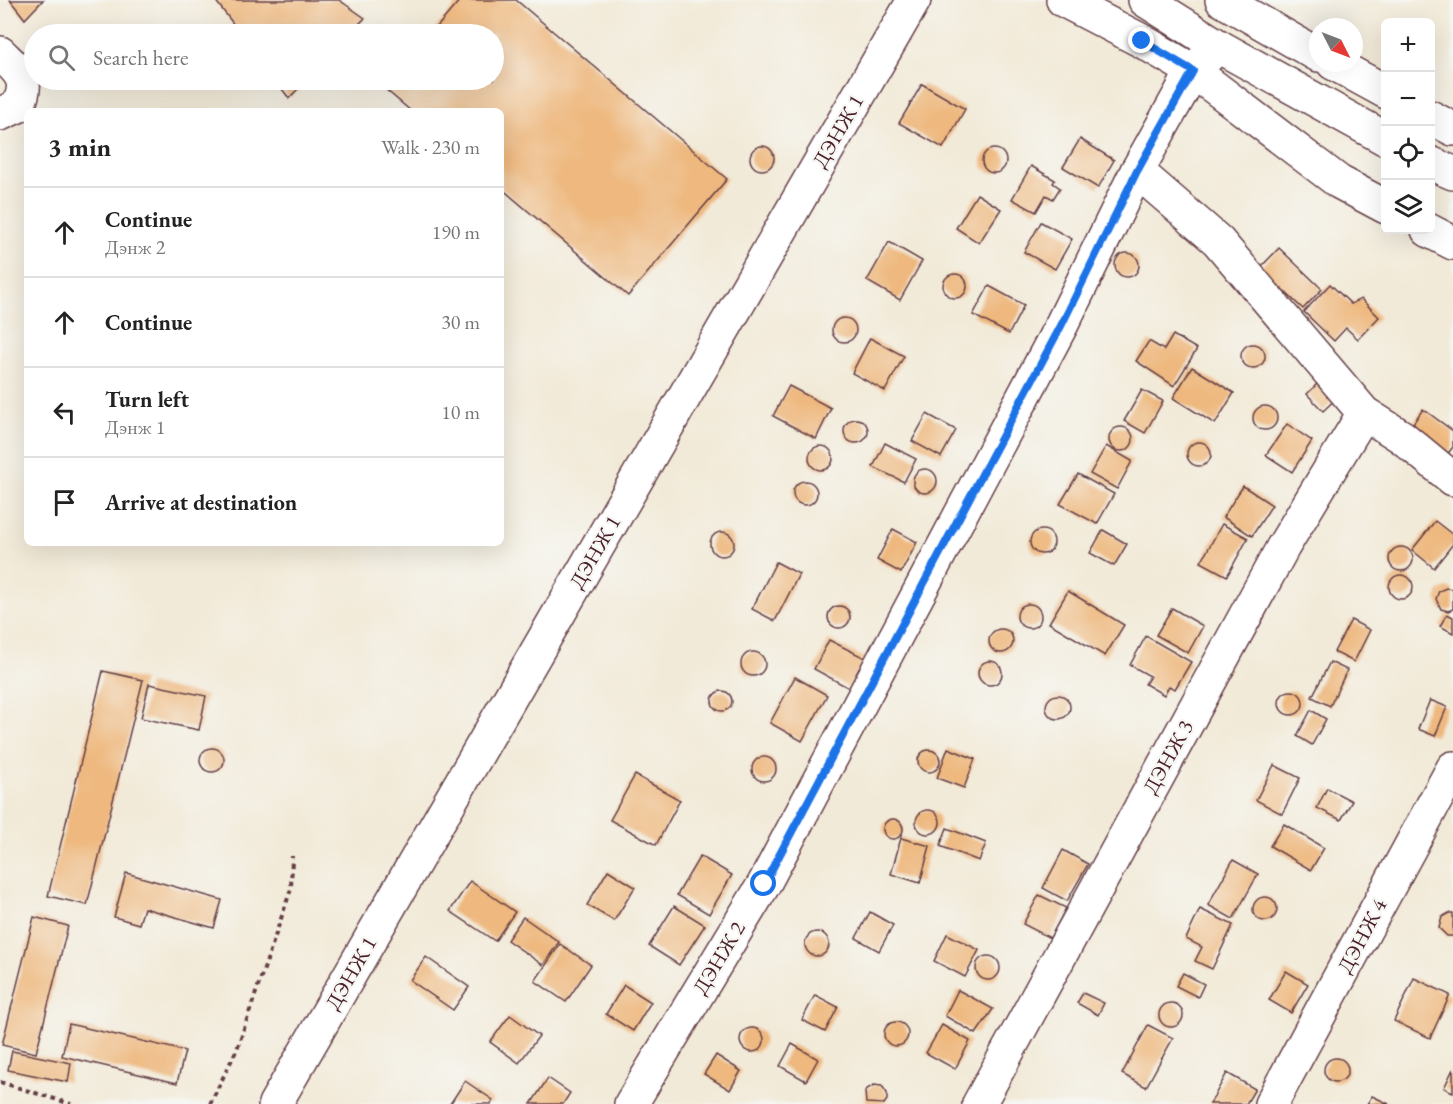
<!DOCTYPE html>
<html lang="en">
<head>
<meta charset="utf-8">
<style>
	:root { --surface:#fff; --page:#f6f6f6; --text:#222; --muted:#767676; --line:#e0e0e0 }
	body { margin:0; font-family:"EB Garamond",serif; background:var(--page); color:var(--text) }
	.controls { position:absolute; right:18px; top:18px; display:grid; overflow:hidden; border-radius:9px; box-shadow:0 6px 24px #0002 }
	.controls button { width:54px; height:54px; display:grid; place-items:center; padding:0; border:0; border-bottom:2px solid var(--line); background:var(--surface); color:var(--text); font:30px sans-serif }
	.compass { position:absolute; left:1309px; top:18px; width:54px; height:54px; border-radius:50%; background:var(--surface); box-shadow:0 6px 24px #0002; rotate:132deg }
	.stop { position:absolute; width:18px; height:18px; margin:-14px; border:4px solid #1a73e8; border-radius:50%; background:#fff }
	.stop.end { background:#1a73e8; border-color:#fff; box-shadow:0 2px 6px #0008 }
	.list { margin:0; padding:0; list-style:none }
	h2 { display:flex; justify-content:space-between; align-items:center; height:78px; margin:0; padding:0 24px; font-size:26px }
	h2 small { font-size:20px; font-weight:400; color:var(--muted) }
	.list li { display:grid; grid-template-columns:39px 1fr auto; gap:18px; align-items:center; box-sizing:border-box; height:90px; padding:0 24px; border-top:2px solid var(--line) }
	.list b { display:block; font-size:22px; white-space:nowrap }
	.list p { margin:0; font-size:20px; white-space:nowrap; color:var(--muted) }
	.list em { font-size:20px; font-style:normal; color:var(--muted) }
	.icon { flex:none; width:33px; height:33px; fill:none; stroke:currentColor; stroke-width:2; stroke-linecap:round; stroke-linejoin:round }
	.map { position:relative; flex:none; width:1453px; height:1104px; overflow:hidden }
	.search { position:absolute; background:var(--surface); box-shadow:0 6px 24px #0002; left:24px; top:24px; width:480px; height:66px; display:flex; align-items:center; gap:15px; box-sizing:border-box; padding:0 21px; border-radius:33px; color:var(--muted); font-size:22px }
	.panel { position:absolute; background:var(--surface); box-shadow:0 6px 24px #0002; left:24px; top:108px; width:480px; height:438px; border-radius:9px }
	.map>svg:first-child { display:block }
</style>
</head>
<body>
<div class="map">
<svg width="1453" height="1104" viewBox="0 0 1453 1104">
	<rect width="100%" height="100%" fill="#f6f6f2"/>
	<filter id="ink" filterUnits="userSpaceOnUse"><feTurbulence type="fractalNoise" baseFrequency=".0167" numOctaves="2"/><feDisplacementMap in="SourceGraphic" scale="12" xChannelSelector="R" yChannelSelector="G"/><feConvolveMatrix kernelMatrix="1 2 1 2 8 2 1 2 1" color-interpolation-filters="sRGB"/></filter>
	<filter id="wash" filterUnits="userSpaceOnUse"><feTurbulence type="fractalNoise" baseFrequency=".008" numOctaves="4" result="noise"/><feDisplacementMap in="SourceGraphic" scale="24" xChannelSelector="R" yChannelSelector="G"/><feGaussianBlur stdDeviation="1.35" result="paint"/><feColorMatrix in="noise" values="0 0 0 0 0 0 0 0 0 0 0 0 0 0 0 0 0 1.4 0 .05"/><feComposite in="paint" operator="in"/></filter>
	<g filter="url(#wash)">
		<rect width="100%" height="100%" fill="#f2ead8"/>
		<g id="blocks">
			<g fill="#eeb87e">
				<polygon points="10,0 43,0 25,19"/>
				<polygon points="215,0 339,0 365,18 349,34 241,34"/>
				<polygon points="460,0 516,0 727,179 628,296 501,188 501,111 411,111 385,89 393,80 494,80 494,34 431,34"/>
				<polygon points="275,80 307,80 289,98"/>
				<polygon points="922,84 965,109 943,148 899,123"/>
				<polygon points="1080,139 1114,160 1098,188 1063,167"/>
				<circle cx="762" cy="158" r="12"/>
				<circle cx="994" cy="161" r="12"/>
				<polygon points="1031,166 1055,180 1053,183 1060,188 1053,199 1046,195 1036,212 1012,199"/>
				<polygon points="977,194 1001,209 979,243 956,228"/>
				<polygon points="1041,222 1072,239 1055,269 1024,252"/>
				<polygon points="889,242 922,261 900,300 867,281"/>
				<polygon points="1279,248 1322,289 1303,309 1260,268"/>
				<circle cx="1127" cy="265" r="12"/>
				<circle cx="955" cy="286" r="12"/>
				<polygon points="1330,284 1351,304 1361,299 1379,317 1358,339 1346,328 1334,341 1304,312"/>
				<polygon points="989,286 1024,305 1009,334 973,315"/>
				<circle cx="844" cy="330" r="12"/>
				<polygon points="1173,335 1197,349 1174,386 1136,361 1149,341 1164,350"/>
				<polygon points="870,338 904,356 885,391 852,373"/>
				<circle cx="1253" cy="356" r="12"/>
				<polygon points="1192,367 1234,393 1215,424 1173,398"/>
				<polygon points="1325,376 1342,393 1323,411 1307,394"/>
				<polygon points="789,386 831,408 816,439 773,416"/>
				<polygon points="1142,390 1163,401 1145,433 1124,421"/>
				<circle cx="1265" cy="418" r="12"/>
				<polygon points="1423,409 1453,431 1453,447 1446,456 1409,429"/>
				<polygon points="927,414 956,430 941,457 912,441"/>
				<circle cx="856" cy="431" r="12"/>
				<polygon points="1287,424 1312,441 1292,472 1266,455"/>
				<circle cx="1121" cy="439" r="12"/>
				<circle cx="1199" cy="454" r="12"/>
				<polygon points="885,443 916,459 904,482 873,467"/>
				<polygon points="1106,446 1132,461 1117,489 1090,474"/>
				<circle cx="821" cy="458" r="12"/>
				<circle cx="925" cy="481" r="12"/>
				<polygon points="1078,474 1114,494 1097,524 1060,504"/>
				<circle cx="805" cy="493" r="12"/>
				<polygon points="1243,486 1272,505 1252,536 1223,517"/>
				<polygon points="1435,521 1453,535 1453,544 1434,568 1412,550"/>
				<polygon points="1222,524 1248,538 1227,576 1201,562"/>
				<polygon points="893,529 917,542 901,573 877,560"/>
				<polygon points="1103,530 1127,544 1114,566 1090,553"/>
				<circle cx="1042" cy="542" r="12"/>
				<circle cx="722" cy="544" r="12"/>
				<circle cx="1401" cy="559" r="12"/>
				<polygon points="776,562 799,574 775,621 752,609"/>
				<circle cx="1401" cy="587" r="12"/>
				<polygon points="1446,588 1453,589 1453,609 1448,611 1441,609 1436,599 1439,591"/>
				<polygon points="1068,591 1124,625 1105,656 1049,623"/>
				<circle cx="1029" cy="616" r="12"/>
				<circle cx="839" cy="617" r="11"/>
				<polygon points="1172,608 1203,626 1188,653 1156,635"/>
				<polygon points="1447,614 1453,617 1453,633 1440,626"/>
				<polygon points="1351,620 1370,630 1354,662 1334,652"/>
				<circle cx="1001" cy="641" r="12"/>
				<polygon points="1146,636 1191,662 1175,689 1169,686 1164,695 1145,684 1150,676 1130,665"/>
				<polygon points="829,640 865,658 849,688 814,669"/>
				<circle cx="753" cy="664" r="12"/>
				<circle cx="990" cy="673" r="12"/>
				<polygon points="1330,662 1347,670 1330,706 1312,697"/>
				<polygon points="103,671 143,680 87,905 48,896"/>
				<polygon points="795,677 827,695 802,741 770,723"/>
				<polygon points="149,684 206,696 199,730 141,718"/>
				<circle cx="722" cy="701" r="10"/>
				<circle cx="1291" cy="703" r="12"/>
				<circle cx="1058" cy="707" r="12"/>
				<polygon points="1430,700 1447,707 1435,736 1418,729"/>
				<polygon points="1311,710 1326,719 1312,745 1297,736"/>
				<polygon points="948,748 975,759 964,788 937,778"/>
				<circle cx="212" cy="760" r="12"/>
				<circle cx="929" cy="761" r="11"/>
				<circle cx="764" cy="769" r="12"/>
				<polygon points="1274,765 1300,778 1282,814 1256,800"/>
				<polygon points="635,775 680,800 656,845 610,820"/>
				<polygon points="1327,788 1352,801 1341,820 1317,808"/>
				<circle cx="928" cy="822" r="12"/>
				<circle cx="893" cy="829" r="10"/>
				<polygon points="1284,824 1324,848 1311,870 1270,846"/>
				<polygon points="947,828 986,843 979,861 940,846"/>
				<polygon points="901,838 930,846 920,883 891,874"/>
				<polygon points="1063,850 1088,864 1067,901 1043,888"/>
				<polygon points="700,856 732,875 709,914 677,895"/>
				<polygon points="1233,860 1258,874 1233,919 1208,905"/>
				<polygon points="608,870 635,887 614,921 587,905"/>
				<polygon points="126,873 222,900 214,928 144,908 139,924 114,917"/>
				<polygon points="470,881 515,912 495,941 450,911"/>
				<polygon points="1039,895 1066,908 1050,938 1023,924"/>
				<circle cx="1265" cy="909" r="12"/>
				<polygon points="674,906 705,925 679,965 649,946"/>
				<polygon points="1200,909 1233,925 1212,969 1195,961 1202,947 1186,939"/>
				<polygon points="870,912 893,925 879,951 856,938"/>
				<polygon points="1449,913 1453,913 1453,936 1447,936 1439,928 1442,917"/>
				<polygon points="34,917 68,926 36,1053 2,1045"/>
				<polygon points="523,917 559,942 543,965 507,940"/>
				<circle cx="817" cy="944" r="12"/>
				<polygon points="947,934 979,950 965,977 934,961"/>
				<polygon points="560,944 591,965 566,1002 535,981"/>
				<circle cx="988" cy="968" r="12"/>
				<polygon points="426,957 469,987 453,1010 410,980"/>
				<polygon points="1286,971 1308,984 1291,1013 1269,1000"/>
				<polygon points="1183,973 1204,984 1198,997 1176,986"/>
				<polygon points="1414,978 1450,995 1430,1038 1394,1021"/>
				<polygon points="624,985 651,1002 633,1031 606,1014"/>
				<polygon points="958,990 993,1009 976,1034 945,1016"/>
				<polygon points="1083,993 1104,1003 1098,1015 1077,1003"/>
				<polygon points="815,995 838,1007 825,1032 802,1020"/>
				<circle cx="1171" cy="1015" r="12"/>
				<polygon points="510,1015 539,1036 519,1063 490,1042"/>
				<circle cx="896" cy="1034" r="12"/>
				<polygon points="69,1024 185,1051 177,1083 62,1056"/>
				<polygon points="942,1025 970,1041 955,1069 926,1053"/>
				<polygon points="1148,1025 1173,1038 1146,1087 1122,1074"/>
				<circle cx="752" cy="1040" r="12"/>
				<polygon points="792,1044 818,1059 806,1081 780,1066"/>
				<polygon points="12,1051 71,1063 68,1082 8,1070"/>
				<polygon points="716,1055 741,1071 730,1090 704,1074"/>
				<circle cx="1336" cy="1070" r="12"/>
				<polygon points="1453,1069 1453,1092 1444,1088"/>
				<polygon points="1227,1073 1255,1089 1246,1104 1210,1104"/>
				<polygon points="548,1078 570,1093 563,1104 531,1104"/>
				<polygon points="465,1081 493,1100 491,1104 450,1104"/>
				<polygon points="874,1085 882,1086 887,1093 887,1100 884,1104 866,1103 865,1092 867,1089"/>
				<polygon points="1372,1096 1389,1104 1367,1104"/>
			</g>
		</g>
	</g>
	<g filter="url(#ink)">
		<use href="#blocks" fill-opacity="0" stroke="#633d45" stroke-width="1.5"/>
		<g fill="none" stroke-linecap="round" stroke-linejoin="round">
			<defs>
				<g id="minor">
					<polyline points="1063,0 1142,41 1193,71 1339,182 1386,207"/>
					<polyline points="1218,46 1193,71 1137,171 1218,241 1364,413 1402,437 1453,479"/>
					<path d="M0,53c19,19 31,25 18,53l-18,8"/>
					<polyline points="1428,230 1453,243"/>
					<polyline points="275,1104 914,0"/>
					<polyline points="631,1104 764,884 1062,324 1137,171"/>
					<polyline points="979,1104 1283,547 1364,413"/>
					<polyline points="1271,1104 1453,768"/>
				</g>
				<g id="major">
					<polyline points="1145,0 1218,46 1386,139"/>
					<polyline points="1222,0 1318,55"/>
					<polyline points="1333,63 1386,92"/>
					<polyline points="1430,117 1453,129"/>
					<polyline points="1430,163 1453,173"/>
				</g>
			</defs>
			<use href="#minor" stroke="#633d45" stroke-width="36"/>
			<use href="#major" stroke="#633d45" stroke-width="36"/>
			<g stroke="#633d45" stroke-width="4" stroke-dasharray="4.5 4.5" stroke-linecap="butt">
				<polyline points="0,1082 71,1104"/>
				<polyline points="210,1104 237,1049 291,889 292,856"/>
			</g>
			<use href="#minor" stroke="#fff" stroke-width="33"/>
			<use href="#major" stroke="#fff" stroke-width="33"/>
		</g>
	</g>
	<g fill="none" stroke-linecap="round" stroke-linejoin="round" filter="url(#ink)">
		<polyline stroke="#1a73e8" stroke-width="8" points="764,884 1062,324 1137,171 1193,71 1142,41"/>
	</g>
	<g text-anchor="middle" stroke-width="4.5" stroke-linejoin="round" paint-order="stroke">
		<g font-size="21" fill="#4a1f2b" stroke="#f6f6f2">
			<text transform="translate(838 131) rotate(-60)" y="7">ДЭНЖ 1</text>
			<text transform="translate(595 552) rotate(-60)" y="7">ДЭНЖ 1</text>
			<text transform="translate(1168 757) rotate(-61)" y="7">ДЭНЖ 3</text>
			<text transform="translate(1362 936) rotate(-62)" y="7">ДЭНЖ 4</text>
			<text transform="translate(719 958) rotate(-59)" y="7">ДЭНЖ 2</text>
			<text transform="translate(351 973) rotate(-60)" y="7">ДЭНЖ 1</text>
		</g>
	</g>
</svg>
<div class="controls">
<button>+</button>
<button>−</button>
<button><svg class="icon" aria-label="locate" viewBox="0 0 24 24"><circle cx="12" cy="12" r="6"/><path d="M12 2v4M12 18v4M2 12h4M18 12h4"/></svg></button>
<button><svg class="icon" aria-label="layers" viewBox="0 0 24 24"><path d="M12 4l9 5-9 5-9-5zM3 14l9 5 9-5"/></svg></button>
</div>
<svg class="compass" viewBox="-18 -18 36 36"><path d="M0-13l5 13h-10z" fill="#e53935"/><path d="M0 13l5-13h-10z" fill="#767676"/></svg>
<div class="stop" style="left:764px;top:884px"></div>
<div class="stop end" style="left:1142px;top:41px"></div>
<div class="search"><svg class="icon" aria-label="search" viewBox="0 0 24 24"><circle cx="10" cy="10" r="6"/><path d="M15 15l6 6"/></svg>Search here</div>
<section class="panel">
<h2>3 min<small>Walk · 230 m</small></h2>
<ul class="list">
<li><svg class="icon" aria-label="ahead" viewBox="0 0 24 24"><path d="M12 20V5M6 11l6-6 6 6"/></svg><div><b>Continue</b><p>Дэнж 2</p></div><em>190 m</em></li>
<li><svg class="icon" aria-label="ahead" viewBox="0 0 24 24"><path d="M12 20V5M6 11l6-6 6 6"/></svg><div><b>Continue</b></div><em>30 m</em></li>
<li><svg class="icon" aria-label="left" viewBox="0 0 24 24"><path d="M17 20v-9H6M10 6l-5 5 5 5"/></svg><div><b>Turn left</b><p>Дэнж 1</p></div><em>10 m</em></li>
<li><svg class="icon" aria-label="arrive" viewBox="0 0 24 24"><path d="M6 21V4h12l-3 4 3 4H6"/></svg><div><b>Arrive at destination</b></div></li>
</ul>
</section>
</div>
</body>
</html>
